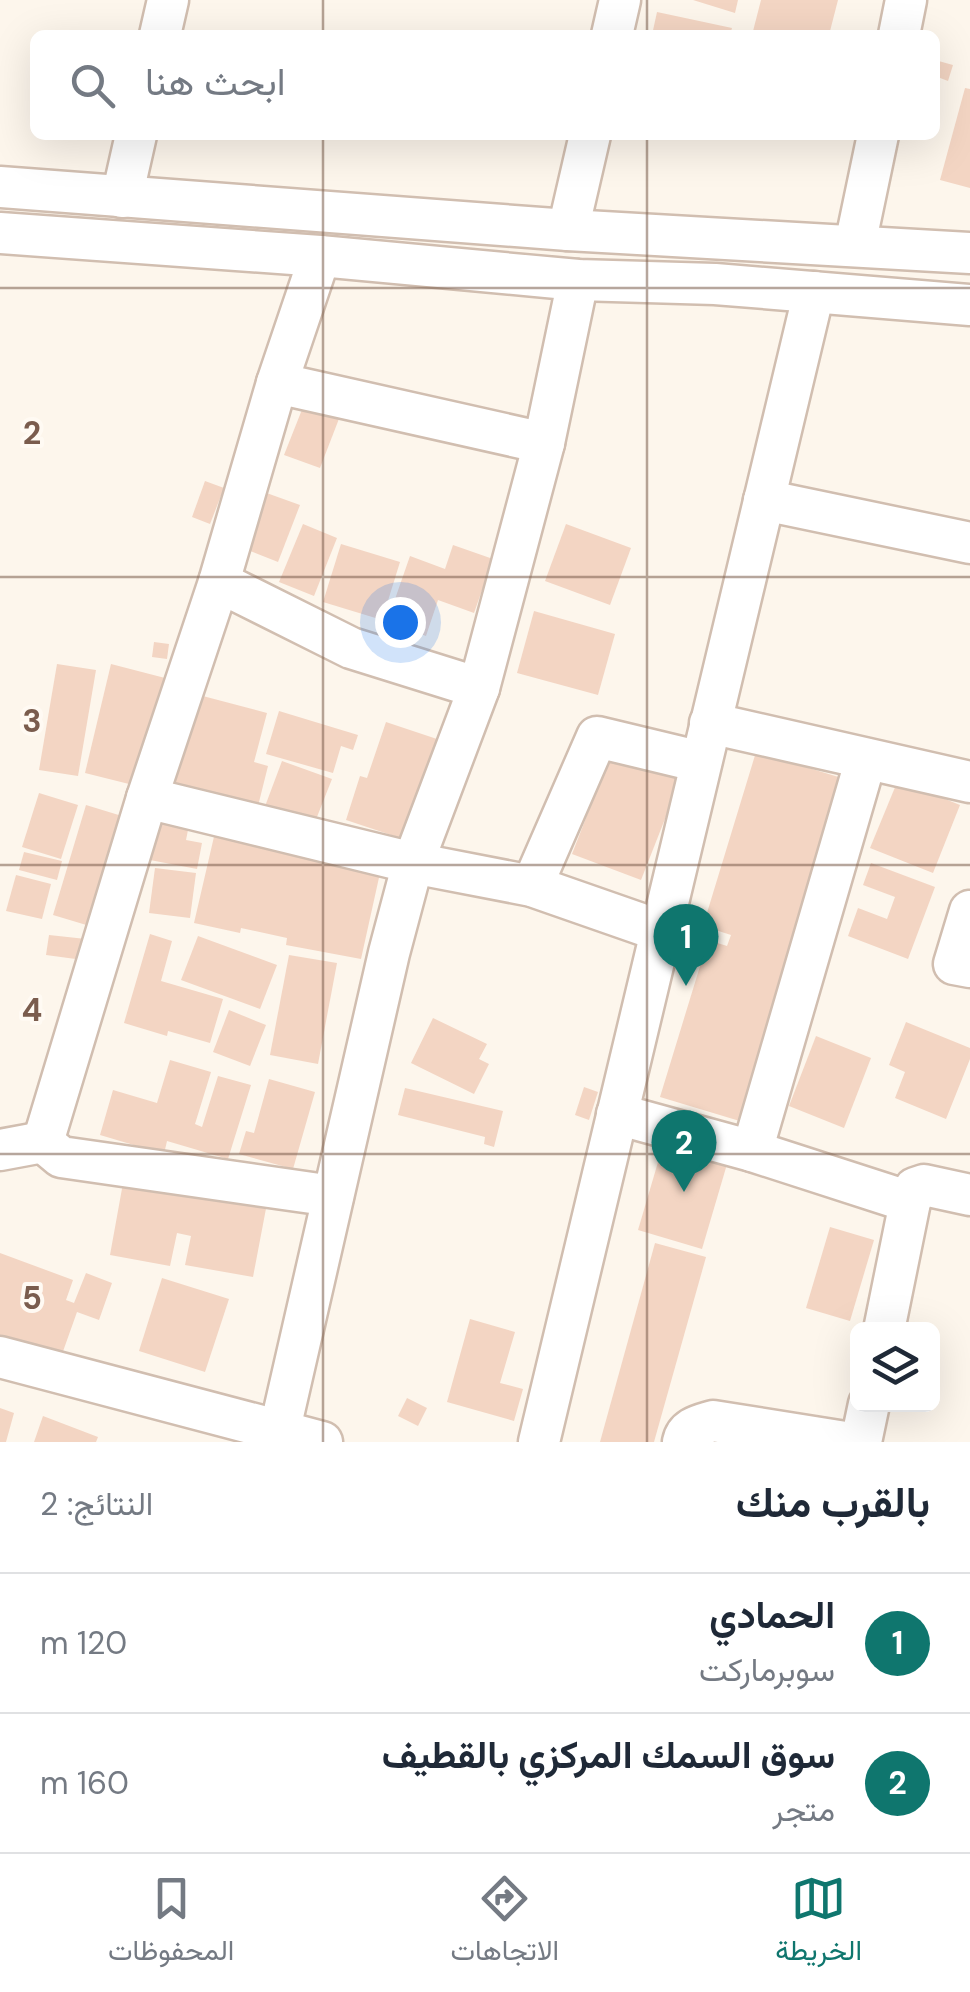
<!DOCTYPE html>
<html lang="ar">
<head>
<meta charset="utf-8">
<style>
	:root { --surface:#fff; --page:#f2f2f3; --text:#1f2937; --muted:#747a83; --line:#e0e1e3; --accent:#0f766e }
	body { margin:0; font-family:"DM Sans",Vazirmatn,sans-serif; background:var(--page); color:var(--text); direction:rtl }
	.controls { position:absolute; right:30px; bottom:30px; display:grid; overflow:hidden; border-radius:15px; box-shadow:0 10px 40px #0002 }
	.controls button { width:90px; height:90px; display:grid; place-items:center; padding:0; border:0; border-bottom:2px solid var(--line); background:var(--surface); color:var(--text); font:50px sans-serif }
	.you { position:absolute; left:400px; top:622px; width:35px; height:35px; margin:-25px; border:8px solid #fff; border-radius:50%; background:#1a73e8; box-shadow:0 0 0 15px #1a73e833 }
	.badge { display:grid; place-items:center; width:65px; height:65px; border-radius:50%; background:var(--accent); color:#fff; font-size:32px; font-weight:700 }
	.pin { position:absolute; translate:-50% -82px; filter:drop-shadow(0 2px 5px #0008) }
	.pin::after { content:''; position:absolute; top:52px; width:35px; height:30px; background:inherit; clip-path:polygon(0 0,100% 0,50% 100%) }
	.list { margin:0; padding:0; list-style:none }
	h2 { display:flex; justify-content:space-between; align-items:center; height:130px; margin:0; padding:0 40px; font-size:42px }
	h2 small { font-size:32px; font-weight:400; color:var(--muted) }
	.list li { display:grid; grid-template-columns:65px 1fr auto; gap:30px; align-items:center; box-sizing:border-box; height:140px; padding:0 40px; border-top:2px solid var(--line) }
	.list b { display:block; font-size:38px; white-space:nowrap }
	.list p { margin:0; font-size:32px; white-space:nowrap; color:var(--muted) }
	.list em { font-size:32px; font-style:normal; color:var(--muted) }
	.icon { flex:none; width:55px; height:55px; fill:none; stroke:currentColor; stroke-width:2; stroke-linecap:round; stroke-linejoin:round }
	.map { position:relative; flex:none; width:970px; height:1442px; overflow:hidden; direction:ltr }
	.search { position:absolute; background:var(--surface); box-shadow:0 10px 40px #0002; left:30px; right:30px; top:30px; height:110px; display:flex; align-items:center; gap:25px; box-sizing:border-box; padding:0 35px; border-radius:15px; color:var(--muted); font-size:38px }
	.sheet { height:410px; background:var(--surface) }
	nav { display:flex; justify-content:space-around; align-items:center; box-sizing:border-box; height:140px; border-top:2px solid var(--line); background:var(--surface); font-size:28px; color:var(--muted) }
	nav a { display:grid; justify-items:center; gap:5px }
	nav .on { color:var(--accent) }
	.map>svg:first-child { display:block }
</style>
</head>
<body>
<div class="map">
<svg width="970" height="1442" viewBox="0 0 970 1442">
	<rect width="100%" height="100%" fill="#fdf6ec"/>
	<g fill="#f3d5c3">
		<polygon points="693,0 738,0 735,13"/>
		<polygon points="761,0 838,0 829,35 752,35"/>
		<polygon points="657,12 732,28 730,35 652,35"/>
		<polygon points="935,60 953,65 948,81 935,76"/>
		<polygon points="965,88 970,89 970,188 940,180"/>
		<polygon points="307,397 342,411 320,468 284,455"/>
		<polygon points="205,481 224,488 210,524 192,517"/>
		<polygon points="261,491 300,505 278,562 240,547"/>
		<polygon points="303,524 337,538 314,596 279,582"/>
		<polygon points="566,524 631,548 610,605 545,581"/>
		<polygon points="341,544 400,562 382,620 323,602"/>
		<polygon points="453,545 493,559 474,613 438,600 426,636 387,622 410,556 445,569"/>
		<polygon points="534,611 615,634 598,695 517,673"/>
		<polygon points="154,642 169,644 167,659 152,657"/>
		<polygon points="57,664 96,670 78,776 39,770"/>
		<polygon points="111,664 165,678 137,786 85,773"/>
		<polygon points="199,695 267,713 254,762 268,766 257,810 174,788"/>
		<polygon points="279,711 358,735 353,750 341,746 333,773 266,754"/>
		<polygon points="386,722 443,741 409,841 346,820 360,776 367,778"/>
		<polygon points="614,746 683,773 641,880 572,854"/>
		<polygon points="756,752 855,782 743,1122 660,1097 708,940 727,946 731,935 703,926"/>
		<polygon points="282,761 332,779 313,827 264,809"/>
		<polygon points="898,780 960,805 933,873 870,848"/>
		<polygon points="39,793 78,805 61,859 22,847"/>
		<polygon points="86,805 135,820 103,930 53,915"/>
		<polygon points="160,814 190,820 186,840 202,843 197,869 150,860"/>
		<polygon points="216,828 382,864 361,959 286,945 287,938 241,928 240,933 194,923"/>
		<polygon points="24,852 62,861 57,880 19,870"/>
		<polygon points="871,863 935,887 908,959 848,936 858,908 887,919 895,897 863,885"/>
		<polygon points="155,868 196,873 190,918 149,913"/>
		<polygon points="16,875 51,884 42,919 6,911"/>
		<polygon points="150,934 172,941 161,981 223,999 210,1043 168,1031 167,1036 124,1023"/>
		<polygon points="49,935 86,939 83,960 46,955"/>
		<polygon points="198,936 277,965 260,1009 181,980"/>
		<polygon points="289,955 337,963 318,1064 270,1055"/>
		<polygon points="229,1010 266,1025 250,1066 213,1052"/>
		<polygon points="433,1018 487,1044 479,1059 489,1064 474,1094 411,1063"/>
		<polygon points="906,1022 970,1048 970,1059 946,1119 895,1098 905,1072 889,1065"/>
		<polygon points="816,1036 871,1058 844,1128 789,1106"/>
		<polygon points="170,1060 211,1072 195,1124 202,1127 218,1076 251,1085 228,1159 167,1141 164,1154 100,1135 113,1090 157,1103"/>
		<polygon points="269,1079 315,1092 293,1169 239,1154 246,1131 254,1133"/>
		<polygon points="584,1087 598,1092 589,1120 575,1115"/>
		<polygon points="405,1088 503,1111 494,1147 484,1144 485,1137 398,1115"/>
		<polygon points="666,1135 730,1154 702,1249 638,1230"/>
		<polygon points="125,1172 268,1198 253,1277 185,1265 191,1236 177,1233 170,1266 110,1255"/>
		<polygon points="830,1227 874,1240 850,1321 806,1308"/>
		<polygon points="655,1243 706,1257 654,1442 600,1442"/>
		<polygon points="0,1253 73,1280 66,1300 74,1303 86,1273 112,1283 99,1320 77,1312 61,1357 0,1335"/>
		<polygon points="162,1278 229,1299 205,1372 139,1351"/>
		<polygon points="470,1319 515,1332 500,1383 523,1389 514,1421 447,1402"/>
		<polygon points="407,1398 427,1408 418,1426 398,1416"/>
		<polygon points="0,1408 14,1413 6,1442 0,1442"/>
		<polygon points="43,1416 98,1437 96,1442 34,1442"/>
	</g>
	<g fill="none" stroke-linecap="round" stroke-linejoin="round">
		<defs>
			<g id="minor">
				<polyline points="160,35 168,0"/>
				<polyline points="612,35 620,0"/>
				<polyline points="899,35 906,0"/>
				<polyline points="0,187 568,230 970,253"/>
				<polyline points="122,197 136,135"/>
				<polyline points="568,230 590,135"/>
				<polyline points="0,233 320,256 578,280 715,284 970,305"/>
				<polyline points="855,245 878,135"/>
				<polyline points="320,256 277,383 219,582 147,798 43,1142 61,1157 333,1196"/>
				<polyline points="277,383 544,443"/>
				<polyline points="764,500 970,543"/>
				<polyline points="219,582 351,648 479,688"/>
				<polyline points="710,723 970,782"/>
				<polyline points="147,798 413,863 532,886 661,931"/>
				<polyline points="532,886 597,737 701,762"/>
				<polyline points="970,911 954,964 970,967"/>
				<polyline points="617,1114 752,1151 910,1202"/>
				<polyline points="0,1150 43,1142"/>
				<polyline points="752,1151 866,759"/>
				<polyline points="884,1330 910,1202 915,1188 924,1185 970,1195"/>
				<polyline points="0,1357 322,1442"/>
				<polyline points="277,1442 389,953 413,863 479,688 544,443 578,280"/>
				<polyline points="539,1442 814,292"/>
				<path d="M683,1442c3,-15 17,-17 30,-21l132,21"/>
				<polyline points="861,1442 869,1404"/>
			</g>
		</defs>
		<use href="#minor" stroke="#d1beb0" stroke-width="45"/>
		<use href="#minor" stroke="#fff" stroke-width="40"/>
	</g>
	<path fill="none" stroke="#7a5c4d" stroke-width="2.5" stroke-opacity="0.55" d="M323,0v35M647,0v35M323,135v1307M647,135v1307M0,288h970M0,577h970M0,865h970M0,1154h970"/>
	<g font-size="32" text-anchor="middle" font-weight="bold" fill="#7a5c4d" stroke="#fffaf3" stroke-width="8" stroke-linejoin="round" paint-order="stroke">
		<text x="32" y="444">2</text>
		<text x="32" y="732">3</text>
		<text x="32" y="1021">4</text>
		<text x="32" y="1309">5</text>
	</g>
</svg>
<div class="controls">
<button><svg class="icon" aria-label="layers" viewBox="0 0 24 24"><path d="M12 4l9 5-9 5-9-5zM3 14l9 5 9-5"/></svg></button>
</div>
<div class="you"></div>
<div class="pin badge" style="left:686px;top:986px">1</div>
<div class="pin badge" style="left:684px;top:1192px">2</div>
<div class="search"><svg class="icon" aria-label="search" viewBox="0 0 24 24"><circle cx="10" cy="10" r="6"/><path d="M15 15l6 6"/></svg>ابحث هنا</div>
</div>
<section class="sheet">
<h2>بالقرب منك<small>النتائج: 2</small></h2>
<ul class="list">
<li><span class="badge">1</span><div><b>الحمادي</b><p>سوبرماركت</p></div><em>120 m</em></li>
<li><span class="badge">2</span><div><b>سوق السمك المركزي بالقطيف</b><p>متجر</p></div><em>160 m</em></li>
</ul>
</section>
<nav>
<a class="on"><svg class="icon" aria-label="map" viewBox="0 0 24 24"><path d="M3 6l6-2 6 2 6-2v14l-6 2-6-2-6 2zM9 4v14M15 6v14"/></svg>الخريطة</a>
<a><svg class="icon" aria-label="directions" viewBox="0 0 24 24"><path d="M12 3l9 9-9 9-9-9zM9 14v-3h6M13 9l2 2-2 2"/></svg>الاتجاهات</a>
<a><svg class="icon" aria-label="saved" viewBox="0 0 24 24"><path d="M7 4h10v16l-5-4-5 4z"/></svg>المحفوظات</a>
</nav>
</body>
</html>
